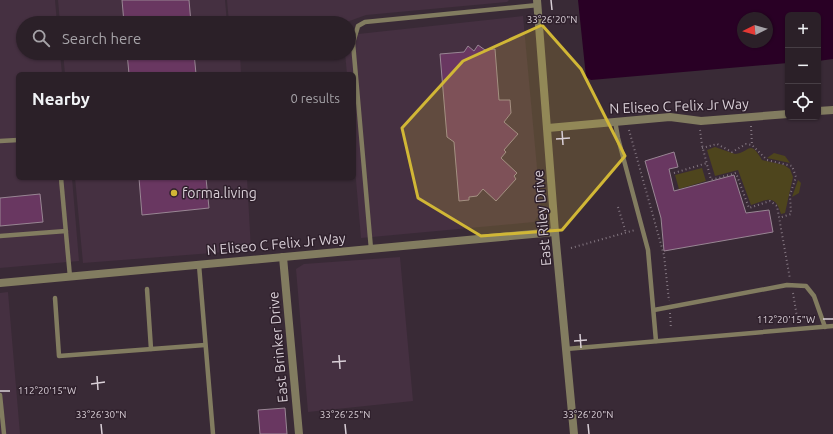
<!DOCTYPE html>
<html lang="en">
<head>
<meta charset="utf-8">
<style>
	:root { --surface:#2b2028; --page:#332830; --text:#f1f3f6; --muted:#a6a3a8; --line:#473e45 }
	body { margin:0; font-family:Ubuntu,sans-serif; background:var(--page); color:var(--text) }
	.controls { position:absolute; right:12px; top:12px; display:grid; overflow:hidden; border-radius:6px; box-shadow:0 1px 3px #0004 }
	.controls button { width:36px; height:36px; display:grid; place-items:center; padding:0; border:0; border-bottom:1px solid var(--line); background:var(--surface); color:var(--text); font:20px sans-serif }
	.compass { position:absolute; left:737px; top:12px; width:36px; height:36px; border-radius:50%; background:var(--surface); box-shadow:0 1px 3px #0004; rotate:265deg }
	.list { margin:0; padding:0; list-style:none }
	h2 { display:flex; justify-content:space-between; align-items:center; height:52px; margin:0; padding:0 16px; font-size:17px }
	h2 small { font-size:13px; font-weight:400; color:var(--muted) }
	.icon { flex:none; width:22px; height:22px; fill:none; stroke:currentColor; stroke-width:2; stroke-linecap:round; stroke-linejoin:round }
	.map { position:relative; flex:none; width:833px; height:434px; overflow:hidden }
	.search { position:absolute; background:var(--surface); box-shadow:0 1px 3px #0004; left:16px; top:16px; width:340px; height:44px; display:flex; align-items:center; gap:10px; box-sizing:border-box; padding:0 14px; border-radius:22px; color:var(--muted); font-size:15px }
	.panel { position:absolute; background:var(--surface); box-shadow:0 1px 3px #0004; left:16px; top:72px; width:340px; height:108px; border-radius:6px }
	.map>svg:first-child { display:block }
</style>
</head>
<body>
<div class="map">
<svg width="833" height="434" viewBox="0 0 833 434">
	<rect width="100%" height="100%" fill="#392a36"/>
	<g fill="#453041">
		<polygon points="0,0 55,0 57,23 23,23 23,53 60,53 62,74 18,74 18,178 72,178 79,261 0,268"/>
		<polygon points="58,0 225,0 227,23 60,23"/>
		<polygon points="227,0 509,0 507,2 366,15 344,23 229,23"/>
		<polygon points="523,16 541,211 534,222 361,238 354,157 354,74 347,74 345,53 349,53 349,35"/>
		<polygon points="63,53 240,53 241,74 65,74"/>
		<polygon points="75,178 247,178 251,250 83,263"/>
		<polygon points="400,257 413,401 308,412 296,269 304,264"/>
		<polygon points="8,292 20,434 0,434 0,293"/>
	</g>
	<g fill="#4e451d">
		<path d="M715,147l20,7c15,-1 14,-16 27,6l22,5 6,4 3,8 -8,36 -4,1c-6,-21 -14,-14 -30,-9l-13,-35 -23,6 -8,-26z"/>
		<polygon points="774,153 785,156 790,163 767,158"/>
		<polygon points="702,168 706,181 679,189 675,175"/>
		<polygon points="798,180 801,183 799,193 792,197"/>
	</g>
	<path fill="#290025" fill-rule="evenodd" d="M578,0h255v59l-15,2v-46h-30v48l-197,17 -5,-3zM743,18h24v24h-24z"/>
	<g fill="#693761" stroke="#998694">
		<polygon points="122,0 189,0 191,23 124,23"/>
		<polygon points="478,45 485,50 495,49 499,100 510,100 511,113 504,122 518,134 504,150 506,152 501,158 517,173 514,176 516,179 496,201 483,189 477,196 469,197 469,200 459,201 454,142 447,137 440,54 464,52 468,46 474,51"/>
		<polygon points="127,53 194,53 196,74 129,74"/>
		<polygon points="674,152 678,167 669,169 674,191 734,175 746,213 769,210 773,232 664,251 661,218 645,161"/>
		<polygon points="139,178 206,178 209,208 142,215"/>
		<polygon points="40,194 43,222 0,226 0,198"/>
		<polygon points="285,408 287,434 260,434 258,410"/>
	</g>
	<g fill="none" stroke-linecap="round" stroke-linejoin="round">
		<g stroke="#837680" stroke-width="2" stroke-dasharray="1 3" stroke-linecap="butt">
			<polyline points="751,126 752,145"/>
			<polyline points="629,130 664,255 669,301"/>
			<polyline points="700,130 702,145 711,180 736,173 749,208 770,201 777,206 790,279"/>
			<polyline points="702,148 717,144 732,152 746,144 752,145 767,160 792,166 796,177 790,195 791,214 779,218"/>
			<polyline points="674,173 707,163"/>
			<polyline points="618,207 626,233"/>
			<polyline points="571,248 635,230"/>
			<polyline points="793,293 797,317"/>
			<polyline points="670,313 671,329"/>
		</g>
		<g stroke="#827c60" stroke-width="4.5">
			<polyline points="615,121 618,138 648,250 656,341"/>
			<polyline points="0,141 18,140"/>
			<polyline points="61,178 70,277"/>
			<polyline points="0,236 66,231"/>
			<polyline points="371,249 353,43 358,26 365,22 538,5"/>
			<polyline points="199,265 213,434"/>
			<polyline points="147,289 151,349"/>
			<polyline points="55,298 59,356 205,345"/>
			<polyline points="654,310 787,285 806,286 814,296 825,327"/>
			<polyline points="566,349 833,326"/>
			<polyline points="0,395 4,434"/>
		</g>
		<g stroke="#827c60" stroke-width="8">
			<polyline points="537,0 555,232 574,434"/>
			<polyline points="818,111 833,110"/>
			<polyline points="548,128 670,117 701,121 788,114"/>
			<polyline points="283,257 299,434"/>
			<polyline points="0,283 555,232"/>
		</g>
	</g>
	<path fill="#d1b736" fill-opacity="0.2" stroke="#d1b736" stroke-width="3" stroke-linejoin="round" d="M542,25l39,44 44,87 -63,74 -81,6 -63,-38 -16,-70 61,-67z"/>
	<path fill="none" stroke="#d9cfd7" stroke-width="1.5" d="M551,0l1,10M562,131l1,14M556,139l14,-1M823,319h10M580,334l1,14M574,341l13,-1M339,355l1,14M332,362l14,-1M97,376l1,14M91,384l14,-2M0,391h10M101,424l1,10M345,424l1,10M588,424l1,10"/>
	<circle fill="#d1b736" stroke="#2f202c" stroke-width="1.5" cx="174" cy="193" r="4"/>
	<g text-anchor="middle" stroke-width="3" stroke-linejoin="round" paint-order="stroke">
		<g font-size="14" fill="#d9cfd7" stroke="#2f202c">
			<text transform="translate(679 106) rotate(-2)" y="5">N Eliseo C Felix Jr Way</text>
			<text transform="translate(542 218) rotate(-95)" y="5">East Riley Drive</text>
			<text transform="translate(276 244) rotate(-5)" y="5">N Eliseo C Felix Jr Way</text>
			<text transform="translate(278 347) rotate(-95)" y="5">East Brinker Drive</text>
		</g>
		<g font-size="14" fill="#d9cfd7" stroke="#2f202c" text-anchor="start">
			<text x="182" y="198">forma.living</text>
		</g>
	</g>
	<g font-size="10" text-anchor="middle" fill="#d9cfd7" stroke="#2f202c" stroke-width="3" stroke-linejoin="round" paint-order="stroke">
		<text x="552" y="23">33°26'20"N</text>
		<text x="786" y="323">112°20'15"W</text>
		<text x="47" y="394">112°20'15"W</text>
		<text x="101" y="418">33°26'30"N</text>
		<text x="345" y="418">33°26'25"N</text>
		<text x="588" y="418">33°26'20"N</text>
	</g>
</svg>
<div class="controls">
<button>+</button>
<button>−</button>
<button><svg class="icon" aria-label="locate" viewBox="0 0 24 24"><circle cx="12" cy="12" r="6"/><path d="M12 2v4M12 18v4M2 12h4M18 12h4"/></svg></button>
</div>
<svg class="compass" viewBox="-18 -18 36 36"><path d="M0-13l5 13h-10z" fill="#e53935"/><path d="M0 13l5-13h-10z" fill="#a6a3a8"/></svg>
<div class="search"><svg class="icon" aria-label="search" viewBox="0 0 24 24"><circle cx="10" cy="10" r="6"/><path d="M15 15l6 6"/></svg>Search here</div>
<section class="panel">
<h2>Nearby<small>0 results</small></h2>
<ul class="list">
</ul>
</section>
</div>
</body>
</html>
